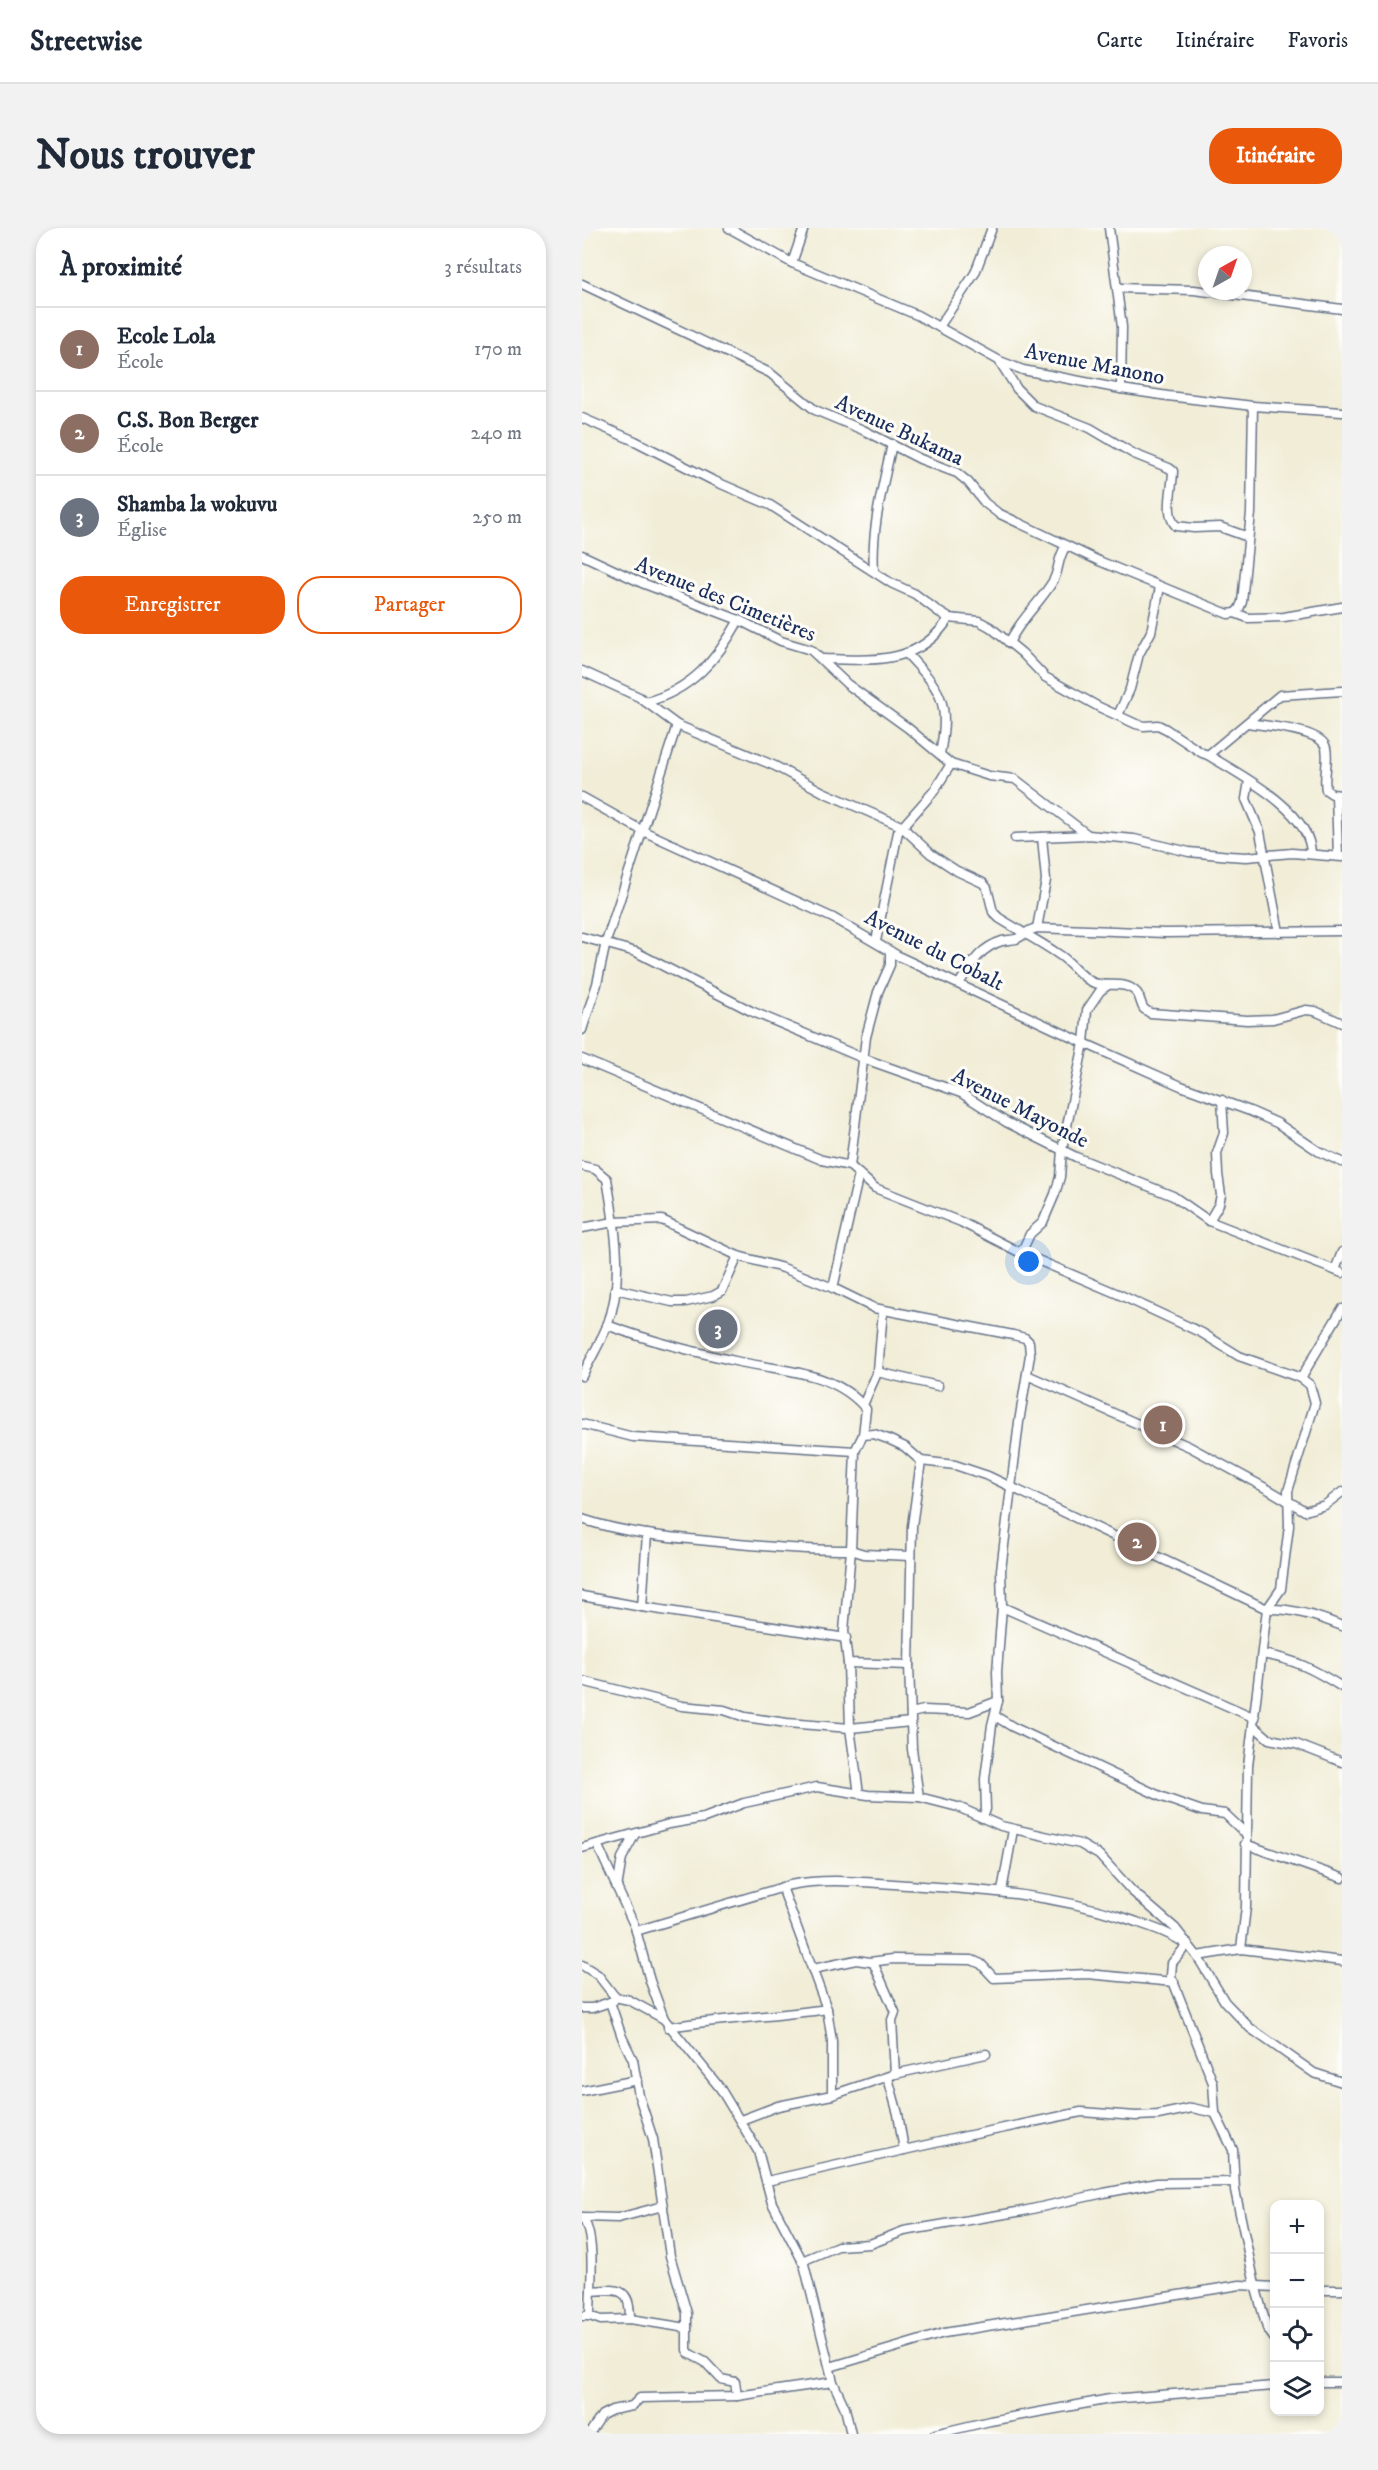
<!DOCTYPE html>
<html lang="fr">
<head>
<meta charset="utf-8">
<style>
	:root { --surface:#fff; --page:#f2f2f3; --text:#1f2937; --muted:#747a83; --line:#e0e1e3; --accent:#ea580c }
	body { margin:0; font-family:"IM FELL DW Pica",serif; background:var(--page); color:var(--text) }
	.controls { position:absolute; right:18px; bottom:18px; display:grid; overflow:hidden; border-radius:12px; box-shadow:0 3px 9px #0003 }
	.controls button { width:54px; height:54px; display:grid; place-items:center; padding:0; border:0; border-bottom:2px solid var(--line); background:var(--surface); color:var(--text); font:30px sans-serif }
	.compass { position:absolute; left:616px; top:18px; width:54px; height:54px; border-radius:50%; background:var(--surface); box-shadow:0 3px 9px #0003; rotate:40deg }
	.you { position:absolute; left:447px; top:1034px; width:21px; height:21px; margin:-15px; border:4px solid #fff; border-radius:50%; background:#1a73e8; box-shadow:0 0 0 9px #1a73e833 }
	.badge { display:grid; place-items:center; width:39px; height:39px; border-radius:50%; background:var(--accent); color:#fff; font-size:20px; font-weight:700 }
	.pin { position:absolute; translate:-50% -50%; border:3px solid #fff; box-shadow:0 2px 6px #0006 }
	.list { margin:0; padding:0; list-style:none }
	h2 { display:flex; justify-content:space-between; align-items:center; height:78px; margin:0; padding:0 24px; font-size:26px }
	h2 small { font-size:20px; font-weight:400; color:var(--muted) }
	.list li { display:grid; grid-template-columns:39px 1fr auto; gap:18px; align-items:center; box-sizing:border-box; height:84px; padding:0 24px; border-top:2px solid var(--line) }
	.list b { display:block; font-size:22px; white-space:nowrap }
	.list p { margin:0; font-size:20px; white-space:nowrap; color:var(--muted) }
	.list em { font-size:20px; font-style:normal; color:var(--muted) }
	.actions { display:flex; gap:12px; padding:18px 24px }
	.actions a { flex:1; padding:14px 0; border:2px solid var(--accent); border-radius:24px; text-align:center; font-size:21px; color:var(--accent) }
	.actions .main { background:var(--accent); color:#fff }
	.icon { flex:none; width:33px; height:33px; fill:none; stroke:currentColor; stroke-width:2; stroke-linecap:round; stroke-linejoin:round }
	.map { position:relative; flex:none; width:760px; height:2206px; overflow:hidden; border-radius:24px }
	header { display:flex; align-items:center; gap:36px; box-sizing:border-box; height:84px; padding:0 30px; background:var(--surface); border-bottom:2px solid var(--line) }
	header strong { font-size:28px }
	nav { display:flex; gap:33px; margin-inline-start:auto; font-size:21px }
	.intro { display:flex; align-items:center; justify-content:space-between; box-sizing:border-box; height:144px; padding:0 36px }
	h1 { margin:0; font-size:42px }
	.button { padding:15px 27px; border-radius:24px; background:var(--accent); color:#fff; font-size:21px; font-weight:700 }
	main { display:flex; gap:36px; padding:0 36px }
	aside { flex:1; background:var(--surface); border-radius:24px; box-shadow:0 3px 9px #0003 }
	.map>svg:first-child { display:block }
</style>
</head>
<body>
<header>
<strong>Streetwise</strong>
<nav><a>Carte</a><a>Itinéraire</a><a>Favoris</a></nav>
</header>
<div class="intro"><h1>Nous trouver</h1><a class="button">Itinéraire</a></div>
<main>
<aside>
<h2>À proximité<small>3 résultats</small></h2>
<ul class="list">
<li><span class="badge" style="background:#8d6e63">1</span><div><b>Ecole Lola</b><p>École</p></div><em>170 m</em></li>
<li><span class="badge" style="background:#8d6e63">2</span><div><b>C.S. Bon Berger</b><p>École</p></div><em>240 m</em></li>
<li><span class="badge" style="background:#6b7280">3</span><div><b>Shamba la wokuvu</b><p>Église</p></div><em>250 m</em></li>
</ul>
<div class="actions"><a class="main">Enregistrer</a><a>Partager</a></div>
</aside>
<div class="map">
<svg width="760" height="2206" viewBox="0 0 760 2206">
	<rect width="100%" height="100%" fill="#fdfcf7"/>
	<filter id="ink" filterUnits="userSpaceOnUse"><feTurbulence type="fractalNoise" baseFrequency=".0167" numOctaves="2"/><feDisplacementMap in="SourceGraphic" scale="12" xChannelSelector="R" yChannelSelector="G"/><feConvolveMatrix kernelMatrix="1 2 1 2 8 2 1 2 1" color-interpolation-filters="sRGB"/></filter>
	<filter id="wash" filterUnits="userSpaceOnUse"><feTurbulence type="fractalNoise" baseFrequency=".008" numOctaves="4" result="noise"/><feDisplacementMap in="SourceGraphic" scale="24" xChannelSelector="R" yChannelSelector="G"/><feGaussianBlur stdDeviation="1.35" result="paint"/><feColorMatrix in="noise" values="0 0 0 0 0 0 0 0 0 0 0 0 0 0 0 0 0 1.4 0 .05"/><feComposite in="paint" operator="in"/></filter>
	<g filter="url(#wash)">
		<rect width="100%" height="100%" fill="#f1edd7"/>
	</g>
	<g filter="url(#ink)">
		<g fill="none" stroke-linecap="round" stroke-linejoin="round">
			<defs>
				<g id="minor">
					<polyline points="147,0 210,35 335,87 418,133 441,142 539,161 586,168 671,178 760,184"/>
					<polyline points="527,0 540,99 539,161"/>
					<polyline points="210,35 222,0"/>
					<polyline points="0,56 188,145 233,182 281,202 338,231 375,245 386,254 403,275 416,285 517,333 646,386 653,385 666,390 702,389 760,379"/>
					<polyline points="535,60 612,62 760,81"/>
					<polyline points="357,99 393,45 410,0"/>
					<path d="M418,134l17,27 17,17 56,22 44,26 35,14 4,3c0,16 -9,43 3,55l18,2 26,-1 28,10"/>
					<polyline points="0,190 53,213 130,252 188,277 309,355 333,366 357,384 367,390 397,393 408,399 440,425 463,449 517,479 554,496 562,498 576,497 584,501 620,525 626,527 698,467 760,463"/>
					<polyline points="0,327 60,355 157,392 199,413 229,422 265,456 326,500 369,536 407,548 433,551 506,607"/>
					<path d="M292,343c-3,-43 9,-85 18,-127"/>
					<polyline points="653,385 657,381 660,374 669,285 671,178"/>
					<path d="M427,415c11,-24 31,-40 44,-62 7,-12 4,-23 13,-35"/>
					<path d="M324,425c36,38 44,48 34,101"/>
					<path d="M241,431c48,1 96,7 126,-41"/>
					<path d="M0,443l57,26 38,28 98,41 48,26 78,34 30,28 26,17 26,12 4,5 6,24 6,6c19,12 40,23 59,36 12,7 20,20 32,27 14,9 33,-3 47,12 4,5 3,11 7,16l6,4 97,7 26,-1 33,-9 9,1 27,12"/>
					<path d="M64,474c45,-12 71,-42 93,-82"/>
					<polyline points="536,487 548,461 557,426 569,404 578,359"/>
					<path d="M666,495c16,3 74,6 78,25 3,14 -3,28 0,42l6,4 10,1"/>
					<path d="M626,527c32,20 102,55 103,98"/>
					<polyline points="667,553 664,571 678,604 697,704"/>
					<polyline points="754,567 756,628"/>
					<polyline points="0,569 61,603 251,690 318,729 502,815 599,858 668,883 695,895 736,923 760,934"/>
					<polyline points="433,610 506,607 552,611 607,624 648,628 664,629 710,625 760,629"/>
					<polyline points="455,700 464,652 460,609"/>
					<polyline points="0,709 54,724 169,783 283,831 379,865 424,894 494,929 591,968 627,993 760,1045"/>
					<polyline points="294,713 316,604 352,563 369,536"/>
					<path d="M377,756c12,-19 20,-36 43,-43 5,-1 10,-1 14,-2 8,-3 11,-9 21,-11l128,5 177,-2"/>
					<polyline points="0,802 15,756 24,714 95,497"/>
					<polyline points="0,831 240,932 268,938 293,960 379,994 439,1025 536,1066 620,1105 657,1128 719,1150 728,1157 733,1175 706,1263 707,1298 699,1361 685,1381 666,1538 664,1679 659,1721"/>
					<path d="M0,938l13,3 12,10c8,47 18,101 0,147 -7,17 -17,34 -25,50"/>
					<polyline points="268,938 284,809 296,764 308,737 308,723"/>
					<polyline points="627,993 637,976 639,967 636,946 635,925 642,905 640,872"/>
					<polyline points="0,1000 32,994 80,992 156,1028 201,1040 251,1060 292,1080 431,1107 443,1110 447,1114 448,1127 437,1194 419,1342 420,1379 415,1444 416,1473 410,1497 403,1551 404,1581 401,1590"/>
					<polyline points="439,1025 448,1006 461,994 473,966 478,949 480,922 502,815 505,782 518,763 526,757"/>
					<polyline points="753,1042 760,1024"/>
					<polyline points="251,1060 277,946"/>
					<polyline points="33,1061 90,1074 104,1074 131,1068 140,1063 156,1028"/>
					<path d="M25,1097c42,16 85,26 128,36 45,10 99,9 131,48l-3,26"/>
					<polyline points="295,1144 356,1158"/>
					<polyline points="445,1147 608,1219 689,1263 723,1283 743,1277 760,1264"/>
					<polyline points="719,1150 760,1081"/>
					<polyline points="281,1177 296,1143 301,1082"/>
					<polyline points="0,1196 51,1209 273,1223"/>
					<path d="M0,1291c41,14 84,18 127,22 47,5 94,9 142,9l4,-99 8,-16 11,-1 14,5 17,8 16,14 34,4 33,11 279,133c26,-1 51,7 75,17"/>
					<polyline points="0,1368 60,1379 65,1306"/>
					<polyline points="60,1379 264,1410"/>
					<polyline points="420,1379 673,1490"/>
					<path d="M680,1426c34,6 51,15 80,33"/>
					<polyline points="266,1435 268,1500 277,1566"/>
					<polyline points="327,1437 266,1435 262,1403 269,1322 282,1326 329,1328"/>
					<polyline points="0,1453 100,1478 142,1482 163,1489 205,1495 268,1500 329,1494"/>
					<polyline points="329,1485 342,1482 387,1484 416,1473"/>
					<polyline points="413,1488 431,1499 580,1569 620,1583 643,1586 663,1605"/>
					<polyline points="672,1498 687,1511 714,1516 760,1534"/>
					<polyline points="337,1569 330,1521 327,1437 330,1298 339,1233"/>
					<polyline points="15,1616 53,1699 68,1753 82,1791 138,1860 176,1923 190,1975 222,2036 251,2154 263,2180 269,2206"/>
					<polyline points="663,1616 760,1650"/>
					<polyline points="0,1620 87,1596 122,1590 162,1575 235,1559 286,1567 337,1569 376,1579 419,1598 498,1616 517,1627 550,1663 593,1700 615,1728 643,1774 668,1800 732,1845 760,1854"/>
					<polyline points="200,1659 245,1781 250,1813 250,1867"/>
					<polyline points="35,1660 40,1630 53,1606"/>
					<polyline points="420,1663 431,1602"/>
					<path d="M54,1703l154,-46c39,-8 79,-2 118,0 77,5 143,9 217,33 22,8 43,13 62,27l-15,18 -1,13 42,107 2,30 18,37 2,40 20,95 12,43 7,10"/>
					<polyline points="615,1728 659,1721 760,1733"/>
					<polyline points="291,1734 313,1784 310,1792 313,1846"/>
					<polyline points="0,1737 16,1747 33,1769 47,1772 82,1791"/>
					<polyline points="231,1741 274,1732 288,1734 311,1731 390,1732 399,1736 412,1750 505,1746 592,1754"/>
					<polyline points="28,1774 40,1809 51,1832 57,1868 71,1911 88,2028 105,2085 105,2122 108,2126 123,2134 139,2151 153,2154 155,2168"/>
					<polyline points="0,1780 10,1780 31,1773"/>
					<path d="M86,1799c53,-9 106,-10 159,-18"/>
					<polyline points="306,1850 316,1886 322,1922"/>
					<polyline points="0,1863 55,1852"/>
					<polyline points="159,1892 196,1878 250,1867 313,1846 404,1826"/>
					<polyline points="185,1953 384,1908 499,1884 554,1888 576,1887 610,1880 633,1885"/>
					<path d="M0,1989c15,20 8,74 8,99h-8"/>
					<polyline points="1,1989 36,1990 81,1978"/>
					<polyline points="220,2033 256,2018 288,2016 322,2003 441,1983 522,1965 575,1955 652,1954"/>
					<polyline points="738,2062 760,2062"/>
					<path d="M9,2063c28,-2 39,-4 39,28"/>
					<polyline points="8,2088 19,2092 48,2091 105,2100"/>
					<polyline points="248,2139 362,2105 658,2057 692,2059"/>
					<polyline points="738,2154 760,2154"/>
					<polyline points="7,2206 20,2187 30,2182 50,2178 58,2170 155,2168 251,2154"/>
					<polyline points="353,2206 408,2193 528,2171 692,2158"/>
				</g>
			</defs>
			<use href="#minor" stroke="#667288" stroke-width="11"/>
			<use href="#minor" stroke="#fff" stroke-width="8"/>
		</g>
	</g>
	<g text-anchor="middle" stroke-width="6" stroke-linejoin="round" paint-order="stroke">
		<g font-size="22" fill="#1b2f5e" stroke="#fdfcf7">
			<text transform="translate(513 135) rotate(11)" y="8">Avenue Manono</text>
			<text transform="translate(318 201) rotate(25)" y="8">Avenue Bukama</text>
			<text transform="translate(144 370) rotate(22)" y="8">Avenue des Cimetières</text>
			<text transform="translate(353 721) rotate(27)" y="8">Avenue du Cobalt</text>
			<text transform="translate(439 879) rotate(27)" y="8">Avenue Mayonde</text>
		</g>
	</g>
</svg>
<div class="controls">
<button>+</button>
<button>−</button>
<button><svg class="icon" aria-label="locate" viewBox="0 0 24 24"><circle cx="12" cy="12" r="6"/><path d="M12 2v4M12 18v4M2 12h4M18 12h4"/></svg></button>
<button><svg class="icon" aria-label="layers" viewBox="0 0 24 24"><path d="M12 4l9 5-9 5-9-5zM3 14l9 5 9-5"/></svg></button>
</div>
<svg class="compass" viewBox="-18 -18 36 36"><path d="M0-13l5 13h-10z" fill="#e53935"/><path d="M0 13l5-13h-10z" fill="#747a83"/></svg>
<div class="you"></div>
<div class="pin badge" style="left:581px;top:1197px;background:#8d6e63">1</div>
<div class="pin badge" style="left:555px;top:1314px;background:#8d6e63">2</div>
<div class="pin badge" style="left:136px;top:1101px;background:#6b7280">3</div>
</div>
</main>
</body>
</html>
